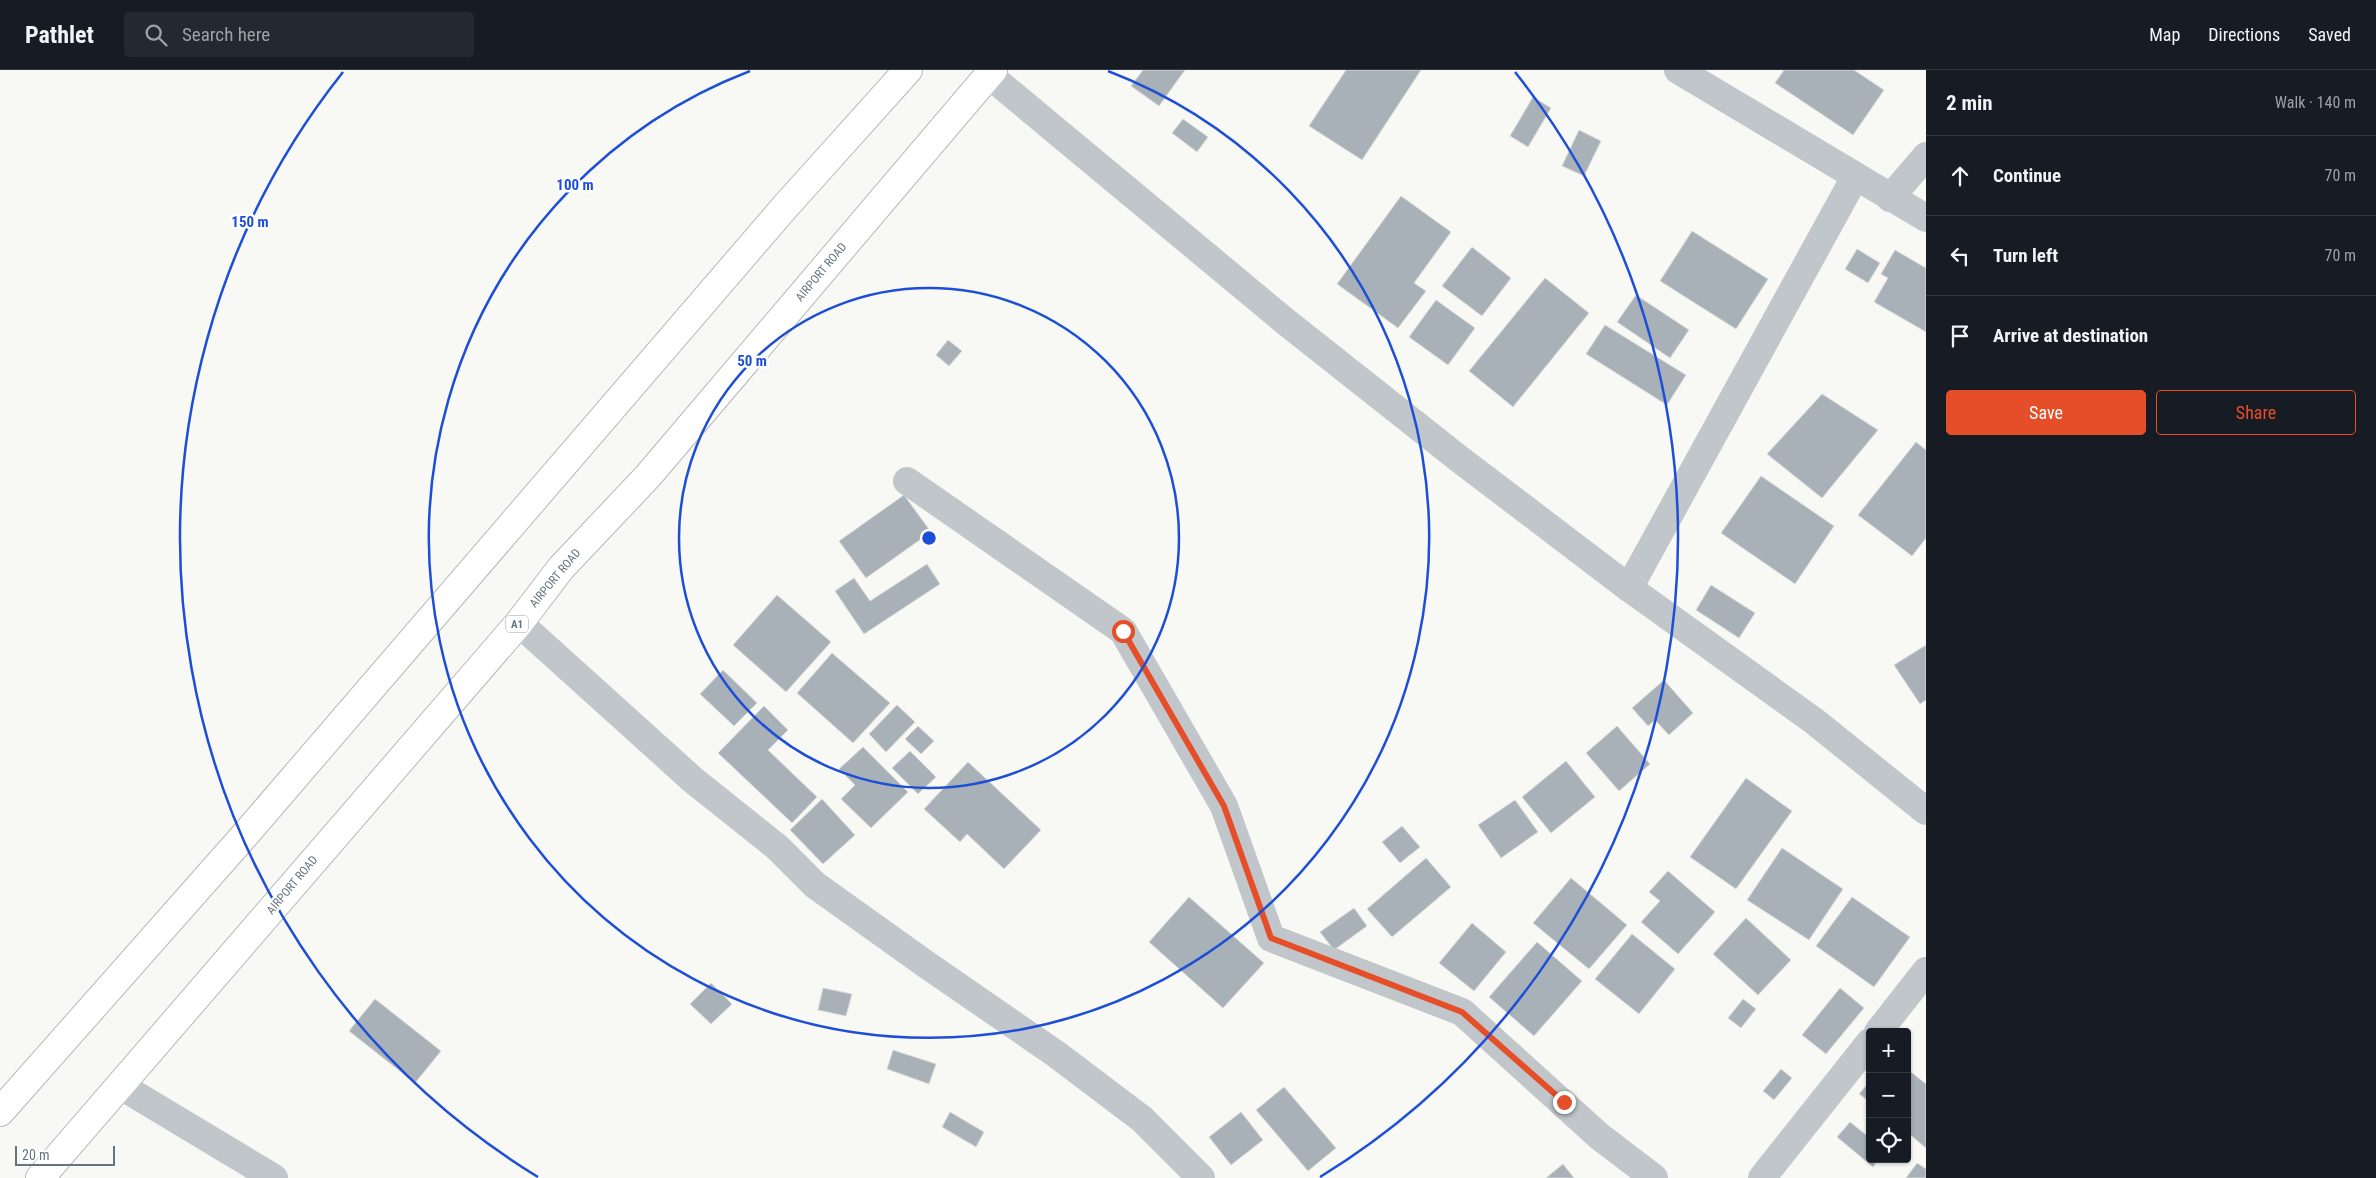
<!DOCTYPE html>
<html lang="en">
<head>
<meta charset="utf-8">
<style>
	:root { --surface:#171b24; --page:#242831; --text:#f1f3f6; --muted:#9ea1a6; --line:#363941; --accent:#e54e28 }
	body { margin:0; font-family:"Roboto Condensed",sans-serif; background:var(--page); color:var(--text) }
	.controls { position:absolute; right:15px; bottom:15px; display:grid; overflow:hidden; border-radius:5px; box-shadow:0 1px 4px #0004 }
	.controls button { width:45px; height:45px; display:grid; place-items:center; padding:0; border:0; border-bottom:1px solid var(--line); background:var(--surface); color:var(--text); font:25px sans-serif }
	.scale { position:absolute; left:15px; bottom:12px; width:100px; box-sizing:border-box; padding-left:5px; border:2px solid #637581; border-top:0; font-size:14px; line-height:18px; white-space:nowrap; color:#637581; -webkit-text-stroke:4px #fff; paint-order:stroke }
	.stop { position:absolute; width:15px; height:15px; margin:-11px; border:4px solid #e54e28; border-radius:50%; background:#fff }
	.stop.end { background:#e54e28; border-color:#fff; box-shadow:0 1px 5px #0008 }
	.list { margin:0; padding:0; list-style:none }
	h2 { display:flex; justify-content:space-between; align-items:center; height:65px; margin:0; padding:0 20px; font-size:21px }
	h2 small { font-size:16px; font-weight:400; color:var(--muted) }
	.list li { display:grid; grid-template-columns:32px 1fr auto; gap:15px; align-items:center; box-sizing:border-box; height:80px; padding:0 20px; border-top:1px solid var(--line) }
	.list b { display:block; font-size:19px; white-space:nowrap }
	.list em { font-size:16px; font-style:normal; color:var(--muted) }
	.actions { display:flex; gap:10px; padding:15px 20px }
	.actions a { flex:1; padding:11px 0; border:1px solid var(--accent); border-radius:5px; text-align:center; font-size:18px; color:var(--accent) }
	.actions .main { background:var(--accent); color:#fff }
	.icon { flex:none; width:28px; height:28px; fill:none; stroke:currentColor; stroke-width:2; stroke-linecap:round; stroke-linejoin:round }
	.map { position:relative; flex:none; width:1926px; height:1108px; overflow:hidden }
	header { display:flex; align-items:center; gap:30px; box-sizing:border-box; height:70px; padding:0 25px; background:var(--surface); border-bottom:1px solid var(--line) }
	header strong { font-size:24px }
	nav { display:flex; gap:28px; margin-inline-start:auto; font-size:18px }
	.search { width:350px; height:45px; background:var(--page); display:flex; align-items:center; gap:12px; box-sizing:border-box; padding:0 18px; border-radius:5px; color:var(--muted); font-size:19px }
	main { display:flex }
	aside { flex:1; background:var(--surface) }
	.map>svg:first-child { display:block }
</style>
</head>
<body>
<header>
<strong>Pathlet</strong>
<div class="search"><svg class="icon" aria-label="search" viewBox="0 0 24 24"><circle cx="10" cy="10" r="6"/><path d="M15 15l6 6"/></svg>Search here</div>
<nav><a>Map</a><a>Directions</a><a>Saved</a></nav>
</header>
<main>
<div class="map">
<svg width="1926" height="1108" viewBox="0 0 1926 1108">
	<rect width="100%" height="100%" fill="#f8f8f5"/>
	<g fill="#a8b1b7" stroke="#dadad8">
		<polygon points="1143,0 1185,0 1159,36 1131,16"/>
		<polygon points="1346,0 1421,0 1362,90 1309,56"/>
		<polygon points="1784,0 1854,0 1884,20 1853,65 1775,13"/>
		<polygon points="1533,27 1551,38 1528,77 1510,66"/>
		<polygon points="1183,49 1208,67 1197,82 1172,63"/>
		<polygon points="1579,60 1601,71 1584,106 1562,96"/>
		<polygon points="1401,126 1451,162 1414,213 1426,221 1398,258 1337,214"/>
		<polygon points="1692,161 1768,209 1736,259 1660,211"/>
		<polygon points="1472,177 1511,208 1482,246 1442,216"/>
		<polygon points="1857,179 1880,193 1868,213 1845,199"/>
		<polygon points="1895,180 1926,198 1926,262 1874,232 1888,208 1881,204"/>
		<polygon points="1545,208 1589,243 1513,337 1469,301"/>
		<polygon points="1636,225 1689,260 1670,288 1617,252"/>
		<polygon points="1436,230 1475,258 1448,295 1409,267"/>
		<polygon points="1605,255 1686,305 1667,335 1586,284"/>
		<polygon points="948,270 962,281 949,296 936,285"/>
		<polygon points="1822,324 1878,360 1822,428 1767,384"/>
		<polygon points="1916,372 1926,380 1926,468 1912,486 1858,445"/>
		<polygon points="1761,406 1834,456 1795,514 1721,463"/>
		<polygon points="904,425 931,462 866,508 839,471"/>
		<polygon points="927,494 940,514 864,564 835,521 854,508 870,531"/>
		<polygon points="1711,515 1755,543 1739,568 1696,540"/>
		<polygon points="777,525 831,572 786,622 733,575"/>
		<polygon points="1926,575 1926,630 1920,634 1894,595"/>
		<polygon points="832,583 890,633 853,673 797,623"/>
		<polygon points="723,600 757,633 734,656 700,624"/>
		<polygon points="1664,610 1693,643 1669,665 1655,650 1648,656 1632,638"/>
		<polygon points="897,635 915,652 886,682 869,664"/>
		<polygon points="764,636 788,660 768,680 817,727 792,753 718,683"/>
		<polygon points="918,656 934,671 921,684 905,669"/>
		<polygon points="1617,656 1650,694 1619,721 1586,683"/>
		<polygon points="863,677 908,722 871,758 841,729 855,715 839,699"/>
		<polygon points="910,681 936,707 918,724 892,698"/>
		<polygon points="1566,691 1595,727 1551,763 1522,727"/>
		<polygon points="968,692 1041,760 1004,799 967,764 960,772 924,739"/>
		<polygon points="1746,708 1792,741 1736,819 1690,787"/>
		<polygon points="822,729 855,765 823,794 790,760"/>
		<polygon points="1515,730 1538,762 1501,788 1478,755"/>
		<polygon points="1402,756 1420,777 1400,793 1382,772"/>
		<polygon points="1782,778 1843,819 1809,870 1747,830"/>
		<polygon points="1426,788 1451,817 1392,867 1367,839"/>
		<polygon points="1668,801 1715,842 1678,884 1641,852 1660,831 1649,822"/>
		<polygon points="1571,808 1627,855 1589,899 1533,853"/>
		<polygon points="1189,827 1264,893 1223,938 1149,872"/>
		<polygon points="1852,827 1910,867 1874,917 1816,876"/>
		<polygon points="1354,838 1367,856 1334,880 1320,862"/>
		<polygon points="1746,848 1791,890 1758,925 1713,884"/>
		<polygon points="1472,853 1506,882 1474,921 1439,893"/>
		<polygon points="1632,864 1675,899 1639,944 1595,909"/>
		<polygon points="1537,872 1582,911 1534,966 1489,927"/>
		<polygon points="711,913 732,934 711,954 690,934"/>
		<polygon points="823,918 852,924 846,946 818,940"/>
		<polygon points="1840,918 1864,938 1826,984 1802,965"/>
		<polygon points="375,929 441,981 415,1013 349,961"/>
		<polygon points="1743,929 1756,939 1741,958 1728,948"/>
		<polygon points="893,980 936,994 929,1014 887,999"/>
		<polygon points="1781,999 1792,1008 1774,1030 1763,1021"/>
		<polygon points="1907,999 1926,1014 1926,1078 1907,1062"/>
		<polygon points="1870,1011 1870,1032 1859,1024"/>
		<polygon points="1284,1017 1336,1078 1308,1101 1256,1040"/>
		<polygon points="950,1042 984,1062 976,1077 942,1057"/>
		<polygon points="1241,1042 1263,1070 1231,1095 1209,1067"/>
		<polygon points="1850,1052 1870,1068 1870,1089 1878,1089 1873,1097 1837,1067"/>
		<polygon points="1917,1093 1926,1099 1926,1108 1906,1108"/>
		<polygon points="1563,1094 1574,1108 1546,1108"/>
	</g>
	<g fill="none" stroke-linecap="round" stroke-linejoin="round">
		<defs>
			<g id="highway">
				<polyline points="0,1042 244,766 784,138 908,0"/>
				<polyline points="40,1108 519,553 561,498 648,406 993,0"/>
			</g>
		</defs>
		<use href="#highway" stroke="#b5b9bc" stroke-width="30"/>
		<g stroke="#c1c6ca" stroke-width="28">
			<polyline points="1678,0 1926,148"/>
			<polyline points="989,5 1286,252 1458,388 1629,518 1814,651 1926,741"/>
			<polyline points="1890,128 1926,86"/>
			<polyline points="907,411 1123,561 1224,736 1271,868 1462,942 1599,1066 1654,1108"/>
			<polyline points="1629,518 1855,107"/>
			<polyline points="519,553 693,710 777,777 815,815 927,895 1056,984 1142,1049 1201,1108"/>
			<polyline points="1878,962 1926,901"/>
			<polyline points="121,1016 274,1108"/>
			<polyline points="1762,1108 1870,972"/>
		</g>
		<use href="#highway" stroke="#fff" stroke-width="28"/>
	</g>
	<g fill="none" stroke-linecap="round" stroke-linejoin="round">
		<polyline stroke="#e54e28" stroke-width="6" points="1123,561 1224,736 1271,868 1462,942 1564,1032"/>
	</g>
	<g fill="none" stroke="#1d4ed8" stroke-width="2.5">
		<circle cx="929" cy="468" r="250"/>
		<path d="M1108 1A500 500 0 1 1 750 1"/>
		<path d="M538 1107A749 749 0 0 1 343 2M1515 2A749 749 0 0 1 1320 1107"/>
	</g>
	<g text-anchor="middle" stroke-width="5" stroke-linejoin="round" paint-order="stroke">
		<rect fill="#fff" stroke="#929ea7" stroke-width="1" x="506" y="545.5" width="22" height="17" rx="4"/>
		<g font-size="11" font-weight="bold" fill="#637581">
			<text x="517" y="558">A1</text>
		</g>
		<g font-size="12" fill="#637581" stroke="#fff">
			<text transform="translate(821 202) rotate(-50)" y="4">AIRPORT ROAD</text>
			<text transform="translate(555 508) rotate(-50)" y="4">AIRPORT ROAD</text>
			<text transform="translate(292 815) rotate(-50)" y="4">AIRPORT ROAD</text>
		</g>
	</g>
	<circle cx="929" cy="468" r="8" fill="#1d4ed8" stroke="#fff" stroke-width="2.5"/>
	<g font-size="15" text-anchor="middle" font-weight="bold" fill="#1d4ed8" stroke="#fff" stroke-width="5" stroke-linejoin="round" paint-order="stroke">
		<text x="575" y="120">100 m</text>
		<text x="250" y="157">150 m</text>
		<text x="752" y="296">50 m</text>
	</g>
</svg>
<div class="controls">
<button>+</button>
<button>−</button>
<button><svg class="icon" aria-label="locate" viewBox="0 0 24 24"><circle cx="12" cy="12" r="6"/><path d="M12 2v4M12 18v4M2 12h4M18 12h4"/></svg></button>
</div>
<div class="scale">20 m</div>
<div class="stop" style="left:1123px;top:561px"></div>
<div class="stop end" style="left:1564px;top:1032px"></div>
</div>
<aside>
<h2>2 min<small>Walk · 140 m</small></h2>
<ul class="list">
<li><svg class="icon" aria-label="ahead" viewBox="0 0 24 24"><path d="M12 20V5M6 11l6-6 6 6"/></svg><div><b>Continue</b></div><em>70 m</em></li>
<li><svg class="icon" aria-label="left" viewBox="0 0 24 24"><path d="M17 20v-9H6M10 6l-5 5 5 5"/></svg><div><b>Turn left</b></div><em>70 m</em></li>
<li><svg class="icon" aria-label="arrive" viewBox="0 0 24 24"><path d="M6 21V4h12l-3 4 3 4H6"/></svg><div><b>Arrive at destination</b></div></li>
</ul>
<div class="actions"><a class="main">Save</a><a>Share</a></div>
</aside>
</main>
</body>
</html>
